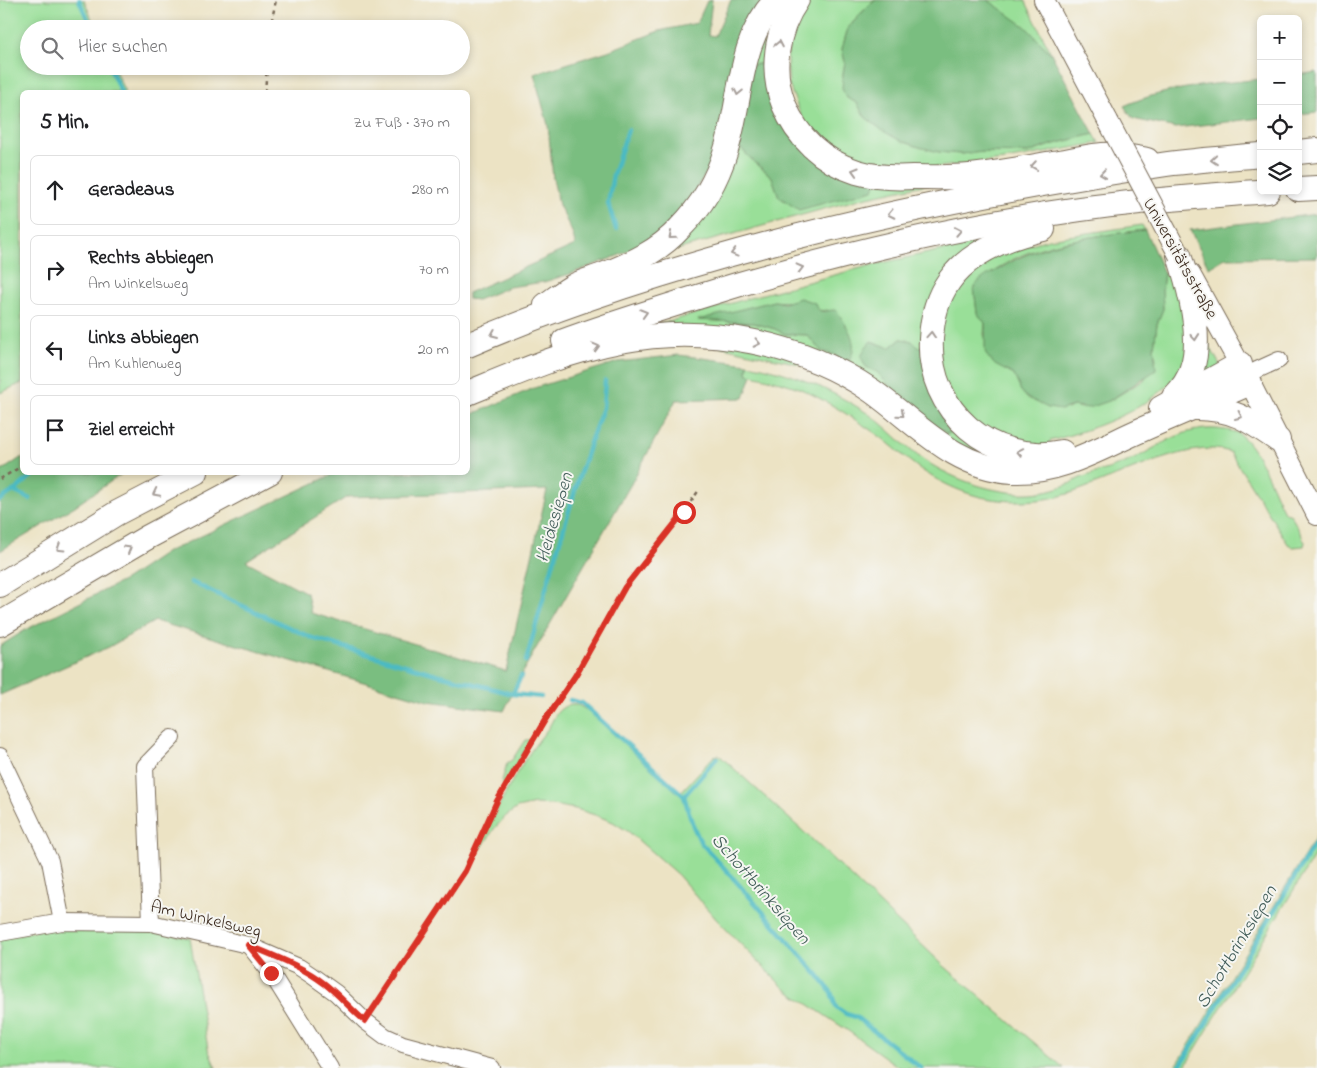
<!DOCTYPE html>
<html lang="de">
<head>
<meta charset="utf-8">
<style>
	:root { --surface:#fff; --page:#f2f2f2; --text:#202124; --muted:#757577; --line:#e0e0e0 }
	body { margin:0; font-family:"Indie Flower",sans-serif; background:var(--page); color:var(--text) }
	.controls { position:absolute; right:15px; top:15px; display:grid; overflow:hidden; border-radius:8px; box-shadow:0 2px 8px #0003 }
	.controls button { width:45px; height:45px; display:grid; place-items:center; padding:0; border:0; border-bottom:1px solid var(--line); background:var(--surface); color:var(--text); font:25px sans-serif }
	.stop { position:absolute; width:15px; height:15px; margin:-11px; border:4px solid #d93025; border-radius:50%; background:#fff }
	.stop.end { background:#d93025; border-color:#fff; box-shadow:0 1px 5px #0008 }
	.list { margin:0; padding:0; list-style:none }
	h2 { display:flex; justify-content:space-between; align-items:center; height:65px; margin:0; padding:0 20px; font-size:21px }
	h2 small { font-size:16px; font-weight:400; color:var(--muted) }
	.list li { display:grid; grid-template-columns:32px 1fr auto; gap:15px; align-items:center; box-sizing:border-box; height:70px; margin:0 10px 10px; padding:0 10px; border:1px solid var(--line); border-radius:8px }
	.list b { display:block; font-size:19px; white-space:nowrap }
	.list p { margin:0; font-size:16px; white-space:nowrap; color:var(--muted) }
	.list em { font-size:16px; font-style:normal; color:var(--muted) }
	.icon { flex:none; width:28px; height:28px; fill:none; stroke:currentColor; stroke-width:2; stroke-linecap:round; stroke-linejoin:round }
	.map { position:relative; flex:none; width:1317px; height:1068px; overflow:hidden }
	.search { position:absolute; background:var(--surface); box-shadow:0 2px 8px #0003; left:20px; top:20px; width:450px; height:55px; display:flex; align-items:center; gap:12px; box-sizing:border-box; padding:0 18px; border-radius:28px; color:var(--muted); font-size:19px }
	.panel { position:absolute; background:var(--surface); box-shadow:0 2px 8px #0003; left:20px; top:90px; width:450px; height:385px; border-radius:8px }
	.map>svg:first-child { display:block }
</style>
</head>
<body>
<div class="map">
<svg width="1317" height="1068" viewBox="0 0 1317 1068">
	<rect width="100%" height="100%" fill="#f6f6f2"/>
	<filter id="ink" filterUnits="userSpaceOnUse"><feTurbulence type="fractalNoise" baseFrequency=".02" numOctaves="2"/><feDisplacementMap in="SourceGraphic" scale="10" xChannelSelector="R" yChannelSelector="G"/><feConvolveMatrix kernelMatrix="1 2 1 2 8 2 1 2 1" color-interpolation-filters="sRGB"/></filter>
	<filter id="wash" filterUnits="userSpaceOnUse"><feTurbulence type="fractalNoise" baseFrequency=".0096" numOctaves="4" result="noise"/><feDisplacementMap in="SourceGraphic" scale="20" xChannelSelector="R" yChannelSelector="G"/><feGaussianBlur stdDeviation="1.12" result="paint"/><feColorMatrix in="noise" values="0 0 0 0 0 0 0 0 0 0 0 0 0 0 0 0 0 1.4 0 .05"/><feComposite in="paint" operator="in"/></filter>
	<g filter="url(#wash)">
		<rect width="100%" height="100%" fill="#ece3c4"/>
		<g fill="#99df98" stroke="#6a845b" fill-rule="evenodd">
			<polygon points="0,0 84,0 96,29 29,29 29,66 113,66 125,92 22,92 22,383 0,393"/>
			<polygon points="783,0 771,63 749,65"/>
			<polygon points="810,0 876,0 868,6 848,28 842,49 845,62 843,74 847,98 857,103 865,117 919,147 939,152 960,154 984,152 1028,153 1054,144 1094,134 1099,143 1005,160 929,168 869,163 847,156 826,144 802,118 789,85 787,60 791,34"/>
			<polygon points="988,0 1025,0 1052,55 1039,41"/>
			<polygon points="734,141 750,158 772,177 779,197 876,181 928,184 863,198 658,255"/>
			<path d="M1142,225l3,5c-44,6 -93,9 -133,30 -13,7 -26,18 -38,27l3,26 8,10 -1,12 22,35 8,5 7,16 47,18 5,-3 9,2 27,-7 35,-21 12,-20 -2,-13 3,-23 6,-15 -1,-21 2,-15c14,10 16,27 20,44 2,12 7,33 1,45 -21,44 -91,67 -135,79l-1,21 -80,-9 -108,-75 -218,-49 120,-35 109,-29 113,-24 28,8 36,-10zM774,301c7,1 13,0 20,1 11,2 23,11 34,8l9,49 -4,-5 -12,-3 -14,-16 -22,-1 -10,-5 -21,-6 -54,-3zM901,339l11,2 6,6 19,79 -11,-6 -16,-16 -11,-7 -22,-26 -6,-30 19,7z"/>
			<polygon points="1203,334 1221,367 1196,381"/>
			<path d="M748,364c43,8 82,25 119,49 17,11 30,26 46,39 30,23 67,38 105,41 16,1 33,-2 48,-8 6,-2 11,-6 17,-8 18,-6 37,-11 53,-19 28,-15 48,-31 81,-29 7,1 16,1 22,5 20,14 34,57 45,78l7,3 14,27 -1,4 -11,1 -5,-3 -58,-92c-40,-16 -130,35 -173,45 -19,4 -39,5 -57,3 -29,-2 -61,-17 -84,-34 -15,-11 -28,-25 -44,-35 -22,-15 -45,-30 -69,-41 -15,-7 -38,-12 -55,-16l-1,-3z"/>
			<path d="M572,705h6l9,5 92,84 35,-38 5,-1 97,88 128,123 120,102h-164l-53,-38 -62,-41 -68,-69 -39,-45 -49,-43 -16,-10 -18,-7 -19,-6 -24,-4 -17,-1 -18,4 -11,8 -12,13 -22,34c21,-46 42,-93 74,-132 6,-7 8,-17 15,-22 3,-3 7,-3 11,-4z"/>
			<polygon points="525,740 531,740 503,785 502,781 507,763 512,760"/>
			<polygon points="1317,835 1317,852 1184,1068 1175,1068"/>
			<polygon points="50,928 139,929 190,938 208,1049 216,1068 0,1068 0,938"/>
		</g>
		<g fill="#7abe80" stroke="#5a744f" fill-rule="evenodd">
			<polygon points="712,0 708,35 715,36 731,0 763,0 709,169 681,213 654,237 620,255 570,274 544,282 509,287 477,300 468,299 468,293 575,245 573,234 559,205 553,179 548,125 534,74 608,51 659,31 697,23 707,1"/>
			<polygon points="876,0 988,0 1026,27 1052,55 1094,134 1054,144 1028,153 984,152 961,154 939,152 919,147 901,141 883,131 865,117 857,103 847,98 842,89 843,74 845,62 842,49 848,28 868,6"/>
			<polygon points="771,63 783,118 876,181 873,190 799,210 779,197 772,177 750,158 734,141 749,65"/>
			<polygon points="1317,72 1317,112 1298,114 1298,75"/>
			<path d="M1261,79v39l-85,10 -43,-9 -9,-13c42,-19 91,-22 137,-27z"/>
			<polygon points="1317,214 1317,257 1225,258 1209,268 1190,230"/>
			<path d="M1145,230l19,43 -2,15 1,21 -6,15 -3,23 2,23 -47,31 -20,7 -16,-2 -12,4 -13,-2 -22,-11 -5,-6 -7,-16 -19,-10 -8,-9 -2,-5v-28l-8,-10 -3,-26c7,-9 15,-13 25,-18 43,-28 95,-33 146,-39z"/>
			<path d="M800,298l15,5c5,13 9,7 21,7 9,13 25,34 13,50l-8,1 -8,-7 -12,-3 -14,-16 -22,-1 -10,-5 -21,-6 -56,-3 76,-19 10,2z"/>
			<polygon points="901,339 912,341 918,347 930,347 956,425 954,430 948,434 926,420 910,404 899,397 877,372 866,367 861,357 865,348 871,341 890,348"/>
			<path d="M679,355l69,9 -1,7 1,3 4,1 -8,23 -68,2 -45,84 -108,187 -19,40 -76,-10 -273,-80 -46,26 -109,48v-49l27,-17 98,-49 42,-28 169,-79 132,-1v-56l66,-28 84,-26zM547,490l-41,181 -195,-58 -4,-20 -61,-32 101,-64z"/>
			<polygon points="22,457 22,472 123,473 75,506 0,551 0,472"/>
		</g>
		<g fill="none" stroke-linecap="round" stroke-linejoin="round">
			<g stroke="#4bbac3" stroke-width="4.5">
				<polyline points="79,0 92,29"/>
				<polyline points="109,66 121,92"/>
				<polyline points="616,229 608,203 613,175 628,130"/>
				<polyline points="13,491 30,499"/>
				<polyline points="0,500 18,488 36,472"/>
				<polyline points="191,582 312,638 436,674 513,694 541,697"/>
				<polyline points="526,661 547,585 578,480 592,437 603,408 605,381"/>
				<polyline points="513,694 521,676"/>
				<polyline points="570,700 582,703 684,796 693,826 701,843 727,871 817,974 831,992 836,1007 846,1014 856,1017 921,1068"/>
				<polyline points="684,796 717,758"/>
				<polyline points="1179,1068 1317,840"/>
			</g>
		</g>
	</g>
	<g filter="url(#ink)">
		<g fill="none" stroke-linecap="round" stroke-linejoin="round">
			<defs>
				<g id="minor">
					<polyline points="1246,375 1279,360"/>
					<polyline points="0,756 50,861 62,922"/>
					<polyline points="151,923 145,766 172,738"/>
					<polyline points="0,933 62,922 151,923 248,945 299,967 311,975 336,993 365,1021 385,1036 403,1044 492,1068"/>
					<polyline points="251,948 271,973 330,1068"/>
				</g>
				<g id="major">
					<polyline points="1044,0 1108,121"/>
					<polyline points="1190,274 1250,383 1317,515"/>
				</g>
				<g id="highway">
					<path d="M797,0c-21,30 -27,71 -13,105 13,32 38,56 73,67 17,5 38,6 56,5 19,0 38,1 57,-1 28,-3 55,-8 83,-13 16,-2 45,-10 60,-8 11,0 23,3 34,5"/>
					<polyline points="1298,152 1317,150"/>
					<polyline points="1298,189 1317,188"/>
					<path d="M1043,229c-35,8 -73,22 -94,52 -12,17 -17,38 -18,58 -4,72 60,127 131,113"/>
					<path d="M546,305c9,-6 18,-14 28,-19 9,-5 19,-7 29,-11 28,-11 56,-24 77,-47 22,-22 37,-48 46,-78 16,-50 12,-110 50,-150"/>
					<path d="M564,341c58,-21 117,-39 176,-57 111,-32 225,-59 340,-75 62,-9 126,-13 188,-18"/>
					<path d="M468,345c95,-41 195,-73 296,-100 132,-35 267,-61 403,-81 31,-4 62,-6 94,-9"/>
					<path d="M468,393c49,-20 99,-42 152,-52 85,-17 180,1 252,50 45,32 82,77 141,80 47,2 87,-23 128,-41 36,-16 73,-31 109,-47"/>
					<path d="M1174,397c8,-8 15,-17 18,-29 11,-32 -3,-82 -13,-113"/>
					<polyline points="1161,408 1240,364"/>
					<path d="M1196,408c37,0 53,12 82,32"/>
					<polyline points="0,585 117,513 196,472"/>
					<polyline points="0,624 148,537 270,472"/>
				</g>
			</defs>
			<use href="#minor" stroke="#796b58" stroke-width="18"/>
			<use href="#major" stroke="#796b58" stroke-width="22"/>
			<use href="#highway" stroke="#796b58" stroke-width="26"/>
			<g stroke="#796b58" stroke-width="2.5" stroke-dasharray="4 4" stroke-linecap="butt">
				<polyline points="270,29 276,0"/>
				<polyline points="265,92 267,66"/>
				<polyline points="0,479 22,466"/>
				<polyline points="373,1009 465,871 497,801 545,720 575,676 625,587 675,524 699,490"/>
			</g>
			<use href="#minor" stroke="#fff" stroke-width="16"/>
			<use href="#major" stroke="#fff" stroke-width="20"/>
			<use href="#highway" stroke="#fff" stroke-width="24"/>
			<defs>
				<polyline id="major-bridge" points="1108,121 1179,255"/>
			</defs>
			<use href="#major-bridge" stroke="#796b58" stroke-width="22" stroke-linecap="butt"/>
			<use href="#major-bridge" stroke="#fff" stroke-width="20"/>
		</g>
		<defs><path id="oneway-chevron" d="M-2-3.5L2.5 0L-2 3.5" fill="none" stroke-width="1.6" stroke-linecap="round" stroke-linejoin="round" transform="scale(1.25)"/></defs>
		<g stroke="#a79f9a">
			<use href="#oneway-chevron" transform="translate(779 44) rotate(-79)"/>
			<use href="#oneway-chevron" transform="translate(738 92) rotate(102)"/>
			<use href="#oneway-chevron" transform="translate(1214 160) rotate(175)"/>
			<use href="#oneway-chevron" transform="translate(1034 166) rotate(171)"/>
			<use href="#oneway-chevron" transform="translate(855 171) rotate(-163)"/>
			<use href="#oneway-chevron" transform="translate(1103 174) rotate(172)"/>
			<use href="#oneway-chevron" transform="translate(891 214) rotate(168)"/>
			<use href="#oneway-chevron" transform="translate(958 231) rotate(-11)"/>
			<use href="#oneway-chevron" transform="translate(672 236) rotate(140)"/>
			<use href="#oneway-chevron" transform="translate(734 253) rotate(165)"/>
			<use href="#oneway-chevron" transform="translate(800 268) rotate(-14)"/>
			<use href="#oneway-chevron" transform="translate(644 313) rotate(-17)"/>
			<use href="#oneway-chevron" transform="translate(494 334) rotate(157)"/>
			<use href="#oneway-chevron" transform="translate(931 335) rotate(-86)"/>
			<use href="#oneway-chevron" transform="translate(1195 337) rotate(85)"/>
			<use href="#oneway-chevron" transform="translate(757 343) rotate(12)"/>
			<use href="#oneway-chevron" transform="translate(596 347) rotate(-15)"/>
			<use href="#oneway-chevron" transform="translate(901 414) rotate(39)"/>
			<use href="#oneway-chevron" transform="translate(1239 416) rotate(25)"/>
			<use href="#oneway-chevron" transform="translate(1020 452) rotate(-169)"/>
			<use href="#oneway-chevron" transform="translate(156 493) rotate(153)"/>
			<use href="#oneway-chevron" transform="translate(60 548) rotate(148)"/>
			<use href="#oneway-chevron" transform="translate(128 549) rotate(-30)"/>
		</g>
	</g>
	<g fill="none" stroke-linecap="round" stroke-linejoin="round" filter="url(#ink)">
		<path stroke="#d93025" stroke-width="6" d="M271,973l-23,-28c26,11 54,21 77,39 14,11 26,25 40,37l100,-150 32,-70 48,-81 30,-44 50,-89 59,-75"/>
	</g>
	<g text-anchor="middle" stroke-width="4" stroke-linejoin="round" paint-order="stroke">
		<g font-size="18" fill="#3b2a1e" stroke="#f6f6f2">
			<text transform="translate(1181 258) rotate(61)" y="6">Universitätsstraße</text>
			<text transform="translate(206 918) rotate(13)" y="6">Am Winkelsweg</text>
		</g>
		<g font-size="19" font-style="italic" fill="#415c58" stroke="#f6f6f2">
			<text transform="translate(553 517) rotate(-74)" y="7">Heidesiepen</text>
			<text transform="translate(762 888) rotate(49)" y="7">Schottbrinksiepen</text>
			<text transform="translate(1235 946) rotate(-59)" y="7">Schottbrinksiepen</text>
		</g>
	</g>
</svg>
<div class="controls">
<button>+</button>
<button>−</button>
<button><svg class="icon" aria-label="locate" viewBox="0 0 24 24"><circle cx="12" cy="12" r="6"/><path d="M12 2v4M12 18v4M2 12h4M18 12h4"/></svg></button>
<button><svg class="icon" aria-label="layers" viewBox="0 0 24 24"><path d="M12 4l9 5-9 5-9-5zM3 14l9 5 9-5"/></svg></button>
</div>
<div class="stop" style="left:684px;top:512px"></div>
<div class="stop end" style="left:271px;top:973px"></div>
<div class="search"><svg class="icon" aria-label="search" viewBox="0 0 24 24"><circle cx="10" cy="10" r="6"/><path d="M15 15l6 6"/></svg>Hier suchen</div>
<section class="panel">
<h2>5 Min.<small>Zu Fuß · 370 m</small></h2>
<ul class="list">
<li><svg class="icon" aria-label="ahead" viewBox="0 0 24 24"><path d="M12 20V5M6 11l6-6 6 6"/></svg><div><b>Geradeaus</b></div><em>280 m</em></li>
<li><svg class="icon" aria-label="right" viewBox="0 0 24 24"><path d="M7 20v-9h11M14 6l5 5-5 5"/></svg><div><b>Rechts abbiegen</b><p>Am Winkelsweg</p></div><em>70 m</em></li>
<li><svg class="icon" aria-label="left" viewBox="0 0 24 24"><path d="M17 20v-9H6M10 6l-5 5 5 5"/></svg><div><b>Links abbiegen</b><p>Am Kuhlenweg</p></div><em>20 m</em></li>
<li><svg class="icon" aria-label="arrive" viewBox="0 0 24 24"><path d="M6 21V4h12l-3 4 3 4H6"/></svg><div><b>Ziel erreicht</b></div></li>
</ul>
</section>
</div>
</body>
</html>
